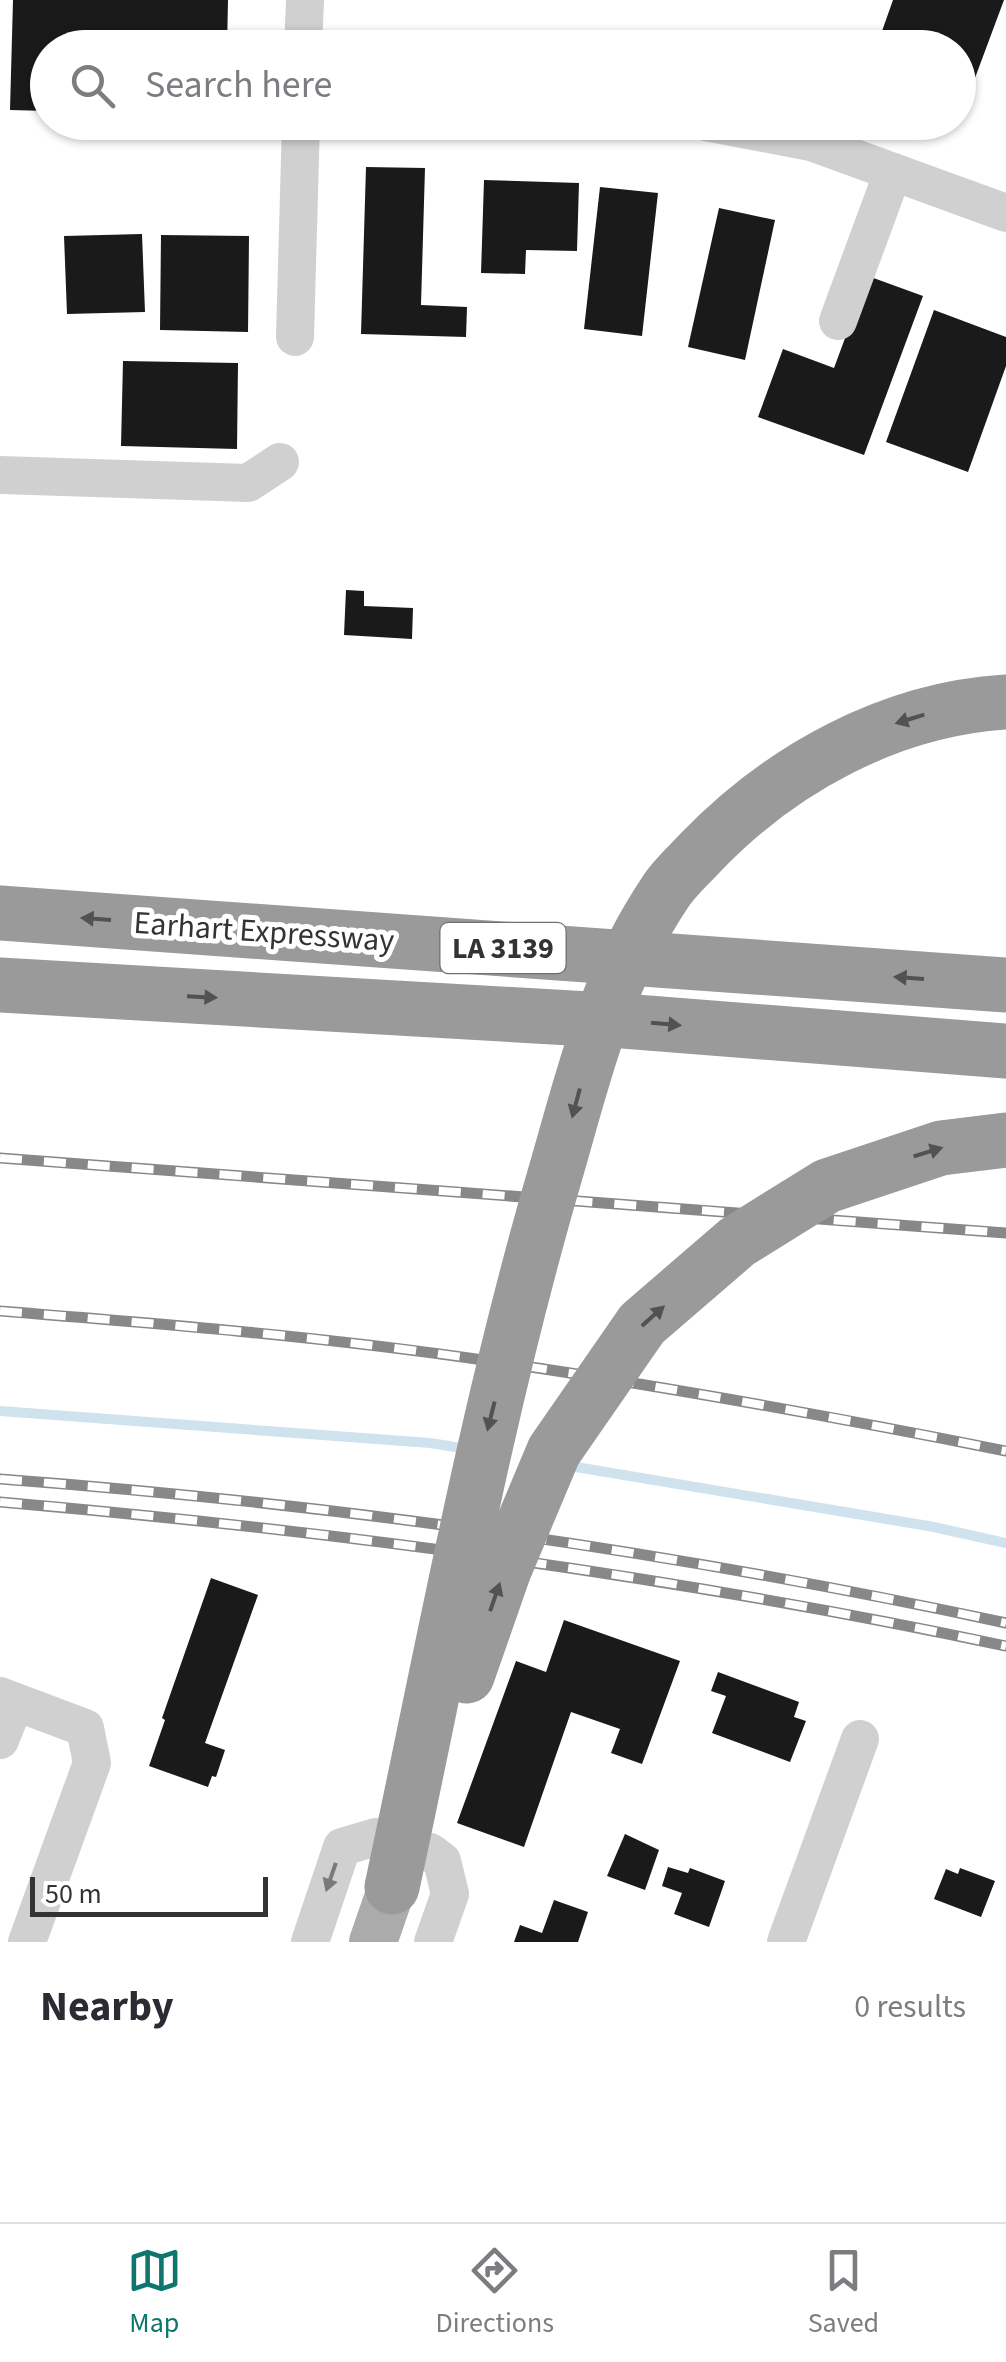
<!DOCTYPE html>
<html lang="en">
<head>
<meta charset="utf-8">
<style>
	:root { --surface:#fff; --page:#f2f2f3; --text:#2b2b33; --muted:#7c7c81; --line:#e1e1e2; --accent:#0f766e }
	body { margin:0; font-family:"Source Sans 3",sans-serif; background:var(--page); color:var(--text) }
	.scale { position:absolute; left:30px; bottom:25px; width:238px; box-sizing:border-box; padding-left:10px; border:5px solid #333; border-top:0; font-size:28px; line-height:35px; white-space:nowrap; color:#333; -webkit-text-stroke:8px #fff; paint-order:stroke }
	.list { margin:0; padding:0; list-style:none }
	h2 { display:flex; justify-content:space-between; align-items:center; height:130px; margin:0; padding:0 40px; font-size:42px }
	h2 small { font-size:32px; font-weight:400; color:var(--muted) }
	.icon { flex:none; width:55px; height:55px; fill:none; stroke:currentColor; stroke-width:2; stroke-linecap:round; stroke-linejoin:round }
	.map { position:relative; flex:none; width:1006px; height:1942px; overflow:hidden }
	.search { position:absolute; background:var(--surface); box-shadow:0 2px 8px #0004; left:30px; right:30px; top:30px; height:110px; display:flex; align-items:center; gap:25px; box-sizing:border-box; padding:0 35px; border-radius:55px; color:var(--muted); font-size:38px }
	.sheet { height:280px; background:var(--surface) }
	nav { display:flex; justify-content:space-around; align-items:center; box-sizing:border-box; height:140px; border-top:2px solid var(--line); background:var(--surface); font-size:28px; color:var(--muted) }
	nav a { display:grid; justify-items:center; gap:5px }
	nav .on { color:var(--accent) }
	.map>svg:first-child { display:block }
</style>
</head>
<body>
<div class="map">
<svg width="1006" height="1942" viewBox="0 0 1006 1942">
	<rect width="100%" height="100%" fill="#fff"/>
	<g fill="none" stroke-linecap="round" stroke-linejoin="round">
		<g stroke="#cfe2ee" stroke-width="10">
			<polyline points="0,1411 430,1443 468,1449"/>
			<polyline points="564,1465 934,1527 1006,1543"/>
		</g>
	</g>
	<g fill="#1a1a1a">
		<polygon points="13,0 228,0 227,48 48,48 48,111 10,110"/>
		<polygon points="893,0 1004,0 959,121 958,48 876,48"/>
		<polygon points="366,167 425,168 421,305 467,307 466,337 361,334"/>
		<polygon points="484,180 579,183 577,251 526,250 525,274 481,273"/>
		<polygon points="600,187 658,193 642,336 584,329"/>
		<polygon points="719,208 775,220 745,360 688,347"/>
		<polygon points="142,234 145,312 67,314 64,236"/>
		<polygon points="161,235 249,236 248,332 160,330"/>
		<polygon points="868,276 923,296 864,455 758,417 783,349 834,368"/>
		<polygon points="934,310 1006,337 1006,366 968,472 886,442"/>
		<polygon points="123,361 238,363 237,449 121,446"/>
		<polygon points="346,590 364,591 364,606 413,608 412,639 344,635"/>
		<polygon points="211,1578 258,1595 205,1743 225,1750 216,1777 212,1776 208,1787 149,1766 165,1720 162,1718"/>
		<polygon points="564,1620 680,1661 642,1764 611,1753 620,1729 571,1712 524,1847 457,1823 516,1661 546,1672"/>
		<polygon points="718,1672 799,1702 794,1717 806,1721 790,1762 712,1733 726,1696 711,1691"/>
		<polygon points="625,1834 659,1850 645,1890 607,1876"/>
		<polygon points="668,1867 688,1873 690,1868 725,1881 709,1927 674,1914 682,1893 662,1886"/>
		<polygon points="960,1868 995,1881 981,1917 934,1899 946,1869 958,1874"/>
		<polygon points="554,1900 588,1912 578,1942 514,1942 520,1925 542,1933"/>
	</g>
	<g fill="none" stroke-linecap="round" stroke-linejoin="round">
		<g stroke="#d0d0d0" stroke-width="38">
			<polyline points="303,48 305,0"/>
			<polyline points="706,122 811,142 1006,213"/>
			<polyline points="838,321 893,172"/>
			<polyline points="295,337 301,122"/>
			<polyline points="0,475 248,483 280,462"/>
			<polyline points="0,1696 85,1728 92,1763 27,1942"/>
			<polyline points="0,1740 15,1702"/>
			<polyline points="310,1942 342,1847 376,1837 430,1852 442,1861 450,1894 433,1942"/>
			<polyline points="786,1942 860,1739"/>
		</g>
		<polyline stroke="#ababab" stroke-width="48" points="373,1942 392,1887"/>
		<g stroke="#9a9a9a" stroke-width="55">
			<polyline points="0,913 1006,985"/>
			<polyline points="0,985 623,1021 1006,1051"/>
		</g>
		<defs>
			<g id="rail">
				<polyline points="0,1158 1006,1233"/>
				<path d="M0,1311c163,13 328,26 490,50 173,25 345,56 516,90"/>
				<path d="M0,1479c338,25 675,73 1006,144"/>
				<path d="M0,1502c338,29 674,74 1006,144"/>
			</g>
		</defs>
		<use href="#rail" stroke="#888" stroke-width="11"/>
		<use href="#rail" stroke="#fff" stroke-width="8" stroke-dasharray="22" stroke-linecap="butt"/>
		<g stroke="#9a9a9a" stroke-width="55">
			<polyline points="467,1676 504,1570 554,1451 642,1324 737,1242 827,1186 941,1148 1006,1140"/>
			<path d="M392,1887c51,-237 94,-476 162,-709 31,-106 49,-193 112,-287 9,-14 23,-26 35,-39 80,-83 189,-143 305,-150"/>
		</g>
	</g>
	<defs><path id="oneway-solid" d="M-6-.8H1V-3.2L6.5 0L1 3.2V.8H-6Z" transform="scale(2.5)"/></defs>
	<g fill="#525252">
		<use href="#oneway-solid" transform="translate(910 719) rotate(163)"/>
		<use href="#oneway-solid" transform="translate(96 919) rotate(-176)"/>
		<use href="#oneway-solid" transform="translate(909 978) rotate(-176)"/>
		<use href="#oneway-solid" transform="translate(202 997) rotate(3)"/>
		<use href="#oneway-solid" transform="translate(666 1024) rotate(5)"/>
		<use href="#oneway-solid" transform="translate(576 1103) rotate(105)"/>
		<use href="#oneway-solid" transform="translate(928 1152) rotate(-17)"/>
		<use href="#oneway-solid" transform="translate(653 1316) rotate(-42)"/>
		<use href="#oneway-solid" transform="translate(491 1416) rotate(104)"/>
		<use href="#oneway-solid" transform="translate(495 1597) rotate(-71)"/>
	</g>
	<use fill="#7a7a7a" href="#oneway-solid" transform="translate(331 1877) rotate(109)"/>
	<g text-anchor="middle" stroke-width="10" stroke-linejoin="round" paint-order="stroke">
		<rect fill="#fff" stroke="#707070" stroke-width="2.5" x="440.5" y="923" width="125" height="50" rx="8"/>
		<g font-size="30" font-weight="bold" fill="#333">
			<text x="503" y="958">LA 3139</text>
		</g>
		<g font-size="32" fill="#333" stroke="#fff">
			<text transform="translate(264 931) rotate(4)" y="11">Earhart Expressway</text>
		</g>
	</g>
</svg>
<div class="scale">50 m</div>
<div class="search"><svg class="icon" aria-label="search" viewBox="0 0 24 24"><circle cx="10" cy="10" r="6"/><path d="M15 15l6 6"/></svg>Search here</div>
</div>
<section class="sheet">
<h2>Nearby<small>0 results</small></h2>
<ul class="list">
</ul>
</section>
<nav>
<a class="on"><svg class="icon" aria-label="map" viewBox="0 0 24 24"><path d="M3 6l6-2 6 2 6-2v14l-6 2-6-2-6 2zM9 4v14M15 6v14"/></svg>Map</a>
<a><svg class="icon" aria-label="directions" viewBox="0 0 24 24"><path d="M12 3l9 9-9 9-9-9zM9 14v-3h6M13 9l2 2-2 2"/></svg>Directions</a>
<a><svg class="icon" aria-label="saved" viewBox="0 0 24 24"><path d="M7 4h10v16l-5-4-5 4z"/></svg>Saved</a>
</nav>
</body>
</html>
